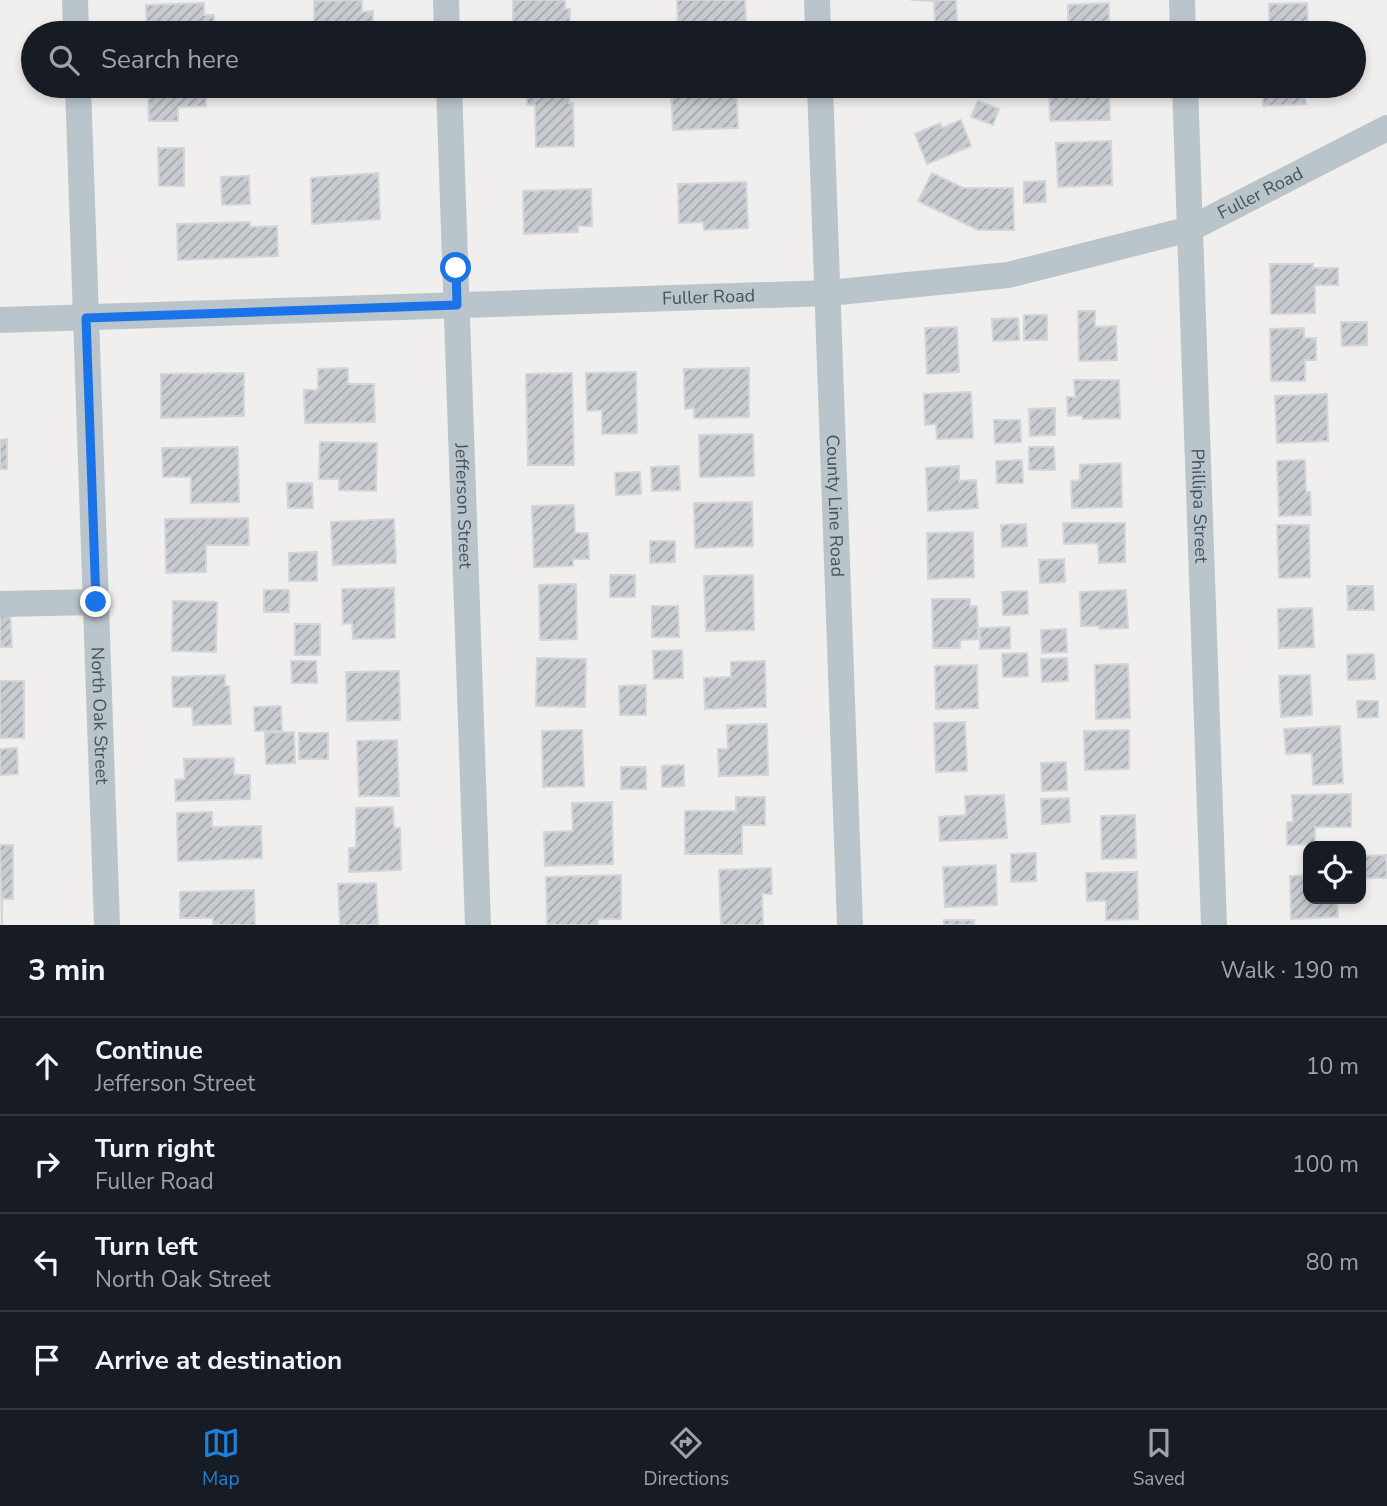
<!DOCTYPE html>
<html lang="en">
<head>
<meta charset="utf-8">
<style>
	:root { --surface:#171b24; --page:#20242c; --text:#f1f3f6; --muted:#9ea1a6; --line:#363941; --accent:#1c82dd }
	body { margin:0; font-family:"Nunito Sans",sans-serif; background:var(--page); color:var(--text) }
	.controls { position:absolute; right:21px; bottom:21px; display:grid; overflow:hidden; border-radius:14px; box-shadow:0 4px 10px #0003 }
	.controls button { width:63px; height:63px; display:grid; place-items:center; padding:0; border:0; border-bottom:2px solid var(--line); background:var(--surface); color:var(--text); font:35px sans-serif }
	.stop { position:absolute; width:21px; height:21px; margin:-16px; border:5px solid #1a73e8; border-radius:50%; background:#fff }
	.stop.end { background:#1a73e8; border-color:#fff; box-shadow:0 2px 7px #0008 }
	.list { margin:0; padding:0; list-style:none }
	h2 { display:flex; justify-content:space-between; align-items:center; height:91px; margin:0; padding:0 28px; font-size:30px }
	h2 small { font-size:23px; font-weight:400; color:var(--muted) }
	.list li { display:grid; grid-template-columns:46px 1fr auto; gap:21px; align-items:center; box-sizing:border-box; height:98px; padding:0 28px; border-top:2px solid var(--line) }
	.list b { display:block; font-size:26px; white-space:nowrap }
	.list p { margin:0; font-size:23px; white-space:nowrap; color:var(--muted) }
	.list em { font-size:23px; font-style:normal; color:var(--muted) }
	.icon { flex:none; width:38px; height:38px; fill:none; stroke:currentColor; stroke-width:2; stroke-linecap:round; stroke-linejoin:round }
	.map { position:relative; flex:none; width:1387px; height:925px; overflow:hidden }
	.search { position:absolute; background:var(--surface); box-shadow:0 4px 10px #0003; left:21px; right:21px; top:21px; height:77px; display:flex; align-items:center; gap:18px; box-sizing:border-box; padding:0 24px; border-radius:38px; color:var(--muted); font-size:26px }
	.sheet { height:483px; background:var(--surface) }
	nav { display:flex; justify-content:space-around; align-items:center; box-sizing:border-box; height:98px; border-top:2px solid var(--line); background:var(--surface); font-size:19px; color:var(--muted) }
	nav a { display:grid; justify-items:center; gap:4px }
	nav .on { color:var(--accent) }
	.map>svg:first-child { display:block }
</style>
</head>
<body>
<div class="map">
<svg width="1387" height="925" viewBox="0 0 1387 925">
	<defs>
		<pattern id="building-hatch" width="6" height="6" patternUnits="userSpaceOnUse" patternTransform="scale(1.75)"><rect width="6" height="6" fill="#c8ccd1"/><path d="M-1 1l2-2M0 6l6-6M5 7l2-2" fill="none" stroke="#a4a8ad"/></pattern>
	</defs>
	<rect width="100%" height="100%" fill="#f1eeee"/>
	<g fill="url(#building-hatch)" stroke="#d2d5da" stroke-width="2">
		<polygon points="362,0 362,12 373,11 373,27 367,27 367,33 305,33 314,33 314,1"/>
		<polygon points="513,0 565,0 565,9 570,9 570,33 513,33"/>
		<polygon points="677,0 745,0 746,23 678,25"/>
		<polygon points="911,0 956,0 957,23 935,23 934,1"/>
		<polygon points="204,3 204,15 214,15 214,33 147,33 146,5"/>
		<polygon points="1109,3 1109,33 1068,33 1068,5"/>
		<polygon points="1307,3 1308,33 1262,33 1262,26 1269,26 1269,4"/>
		<polygon points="654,22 654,33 620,33 620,24"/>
		<polygon points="617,27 617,33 591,33 591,28"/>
		<polygon points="172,86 206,86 206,106 178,107 178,121 149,121 148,92 172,92"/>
		<polygon points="527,86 569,86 569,103 573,103 574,146 536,147 535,105 527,105"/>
		<polygon points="671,86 736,86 738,128 673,130"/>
		<polygon points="972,86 998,86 973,91"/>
		<polygon points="1049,86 1109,86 1110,120 1050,121"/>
		<polygon points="1262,86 1338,86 1330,86 1331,95 1305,96 1306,104 1263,106"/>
		<polygon points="978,101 999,109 993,125 971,117"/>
		<polygon points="961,120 971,146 927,164 915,134 940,123 942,128"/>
		<polygon points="1111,141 1112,185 1058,187 1056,143"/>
		<polygon points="158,148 184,148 184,186 159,186"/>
		<polygon points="378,173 380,219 312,224 311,178"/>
		<polygon points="932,173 963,188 1013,188 1014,230 978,230 918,201"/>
		<polygon points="249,176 250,204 222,205 221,177"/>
		<polygon points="1045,181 1046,202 1024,203 1024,182"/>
		<polygon points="746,182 748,228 704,230 703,222 679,223 678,184"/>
		<polygon points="591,189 592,226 578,226 578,232 524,234 523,191"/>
		<polygon points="250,222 250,227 277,226 278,256 178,260 177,224"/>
		<polygon points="1270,264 1313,264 1313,268 1338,268 1338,285 1315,285 1315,313 1271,314"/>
		<polygon points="1078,311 1095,311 1095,327 1116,326 1117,360 1079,361"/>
		<rect x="1024" y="315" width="23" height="25"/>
		<polygon points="1018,318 1019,340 993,341 992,319"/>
		<polygon points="1341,322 1367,322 1367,345 1342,346"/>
		<polygon points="957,327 959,372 927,374 925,328"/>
		<polygon points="1304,328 1304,338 1316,338 1316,360 1305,360 1305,381 1271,381 1270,329"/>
		<polygon points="348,368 348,384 374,384 375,422 305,423 304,390 318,390 318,369"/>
		<polygon points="749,368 749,417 694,418 694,408 685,409 684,369"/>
		<polygon points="636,372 637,433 602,434 602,410 587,411 586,373"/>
		<polygon points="244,373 244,416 161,418 161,374"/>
		<polygon points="572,373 574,465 528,465 526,374"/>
		<polygon points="1074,380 1119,380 1120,418 1083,419 1082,415 1068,416 1067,397 1075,397"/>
		<polygon points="971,392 973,438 937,439 936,424 925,425 924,394"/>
		<polygon points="1327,394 1328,441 1277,443 1275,396"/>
		<polygon points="1055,408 1055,435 1030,436 1029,409"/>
		<polygon points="994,420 1020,420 1021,442 995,443"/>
		<polygon points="753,434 754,476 700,477 699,435"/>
		<polygon points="7,439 7,469 0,469 0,440"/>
		<polygon points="320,442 377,443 376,491 339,490 339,479 319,479"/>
		<polygon points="238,447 239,502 191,503 191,477 163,477 162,448"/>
		<polygon points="1029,447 1054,447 1055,470 1029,470"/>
		<polygon points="1022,460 1023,483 997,483 996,461"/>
		<polygon points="1305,460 1306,492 1310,492 1311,515 1279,516 1277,461"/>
		<polygon points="1121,463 1122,507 1072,508 1071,481 1080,480 1080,465"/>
		<polygon points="679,466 680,490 652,491 651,467"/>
		<polygon points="959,466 959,481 976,480 978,508 928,511 926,468"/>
		<polygon points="640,472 641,494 616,495 615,473"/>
		<polygon points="287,483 312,483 313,508 288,508"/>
		<polygon points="752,502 753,546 695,548 694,503"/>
		<polygon points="574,505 575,533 588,533 589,559 573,559 573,566 534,567 532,506"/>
		<polygon points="248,518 249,545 206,545 206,572 166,573 165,519"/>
		<polygon points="394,519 396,563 333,565 331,522"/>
		<polygon points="1063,523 1125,523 1125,562 1099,563 1098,543 1064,544"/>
		<polygon points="1026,524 1027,546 1002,547 1001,525"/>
		<polygon points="1277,525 1309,525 1310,577 1279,578"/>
		<polygon points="973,532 974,577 928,579 927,533"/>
		<polygon points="650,541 675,541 675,562 650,563"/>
		<polygon points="317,552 317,581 289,581 289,553"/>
		<polygon points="1064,559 1065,582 1040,583 1039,560"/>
		<rect x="610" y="575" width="25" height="22"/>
		<polygon points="753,575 754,630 706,631 704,576"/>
		<polygon points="576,584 577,639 540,640 539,585"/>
		<polygon points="1347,586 1373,586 1374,610 1348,610"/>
		<polygon points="394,588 395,638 353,639 352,623 343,624 342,589"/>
		<rect x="264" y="590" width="25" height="22"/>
		<polygon points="1126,590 1128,628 1100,629 1099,626 1081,626 1080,592"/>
		<polygon points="1027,591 1028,614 1003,615 1002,592"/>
		<polygon points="932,599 970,599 970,607 977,606 978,639 960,640 960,648 933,648"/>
		<polygon points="173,601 217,602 216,652 172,651"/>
		<polygon points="652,606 678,606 679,637 652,637"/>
		<polygon points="1312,608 1314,647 1279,648 1278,609"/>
		<polygon points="0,612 10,612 12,647 0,647"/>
		<rect x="295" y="624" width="25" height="31"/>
		<polygon points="1010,627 1010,648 980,649 980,628"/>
		<polygon points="1066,629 1067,652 1042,653 1041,630"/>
		<polygon points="682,650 683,678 654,679 653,651"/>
		<polygon points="1027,653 1028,676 1003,677 1002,654"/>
		<polygon points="1374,654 1375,679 1348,680 1347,655"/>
		<polygon points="537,658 586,659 585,707 536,706"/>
		<polygon points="1067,658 1068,681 1042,682 1041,659"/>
		<polygon points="291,661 316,661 317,683 292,683"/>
		<polygon points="765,661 766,707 705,709 704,678 731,677 731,662"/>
		<polygon points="1128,664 1130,718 1096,719 1095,665"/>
		<polygon points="977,665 978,708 936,709 935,666"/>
		<polygon points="399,671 400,720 347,721 346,672"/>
		<polygon points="225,675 225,686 229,686 231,724 193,725 192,707 173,707 172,677"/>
		<polygon points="1310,675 1312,715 1281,717 1279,676"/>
		<rect x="0" y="681" width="24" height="57"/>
		<polygon points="646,685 646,715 620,715 619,686"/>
		<polygon points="1357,701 1378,701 1378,717 1358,718"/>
		<polygon points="281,706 282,731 255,731 254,707"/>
		<polygon points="965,722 967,771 936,772 934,723"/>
		<polygon points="767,724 768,775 719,776 718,749 728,749 727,725"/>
		<polygon points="1340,726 1343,783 1313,785 1312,753 1286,754 1284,729"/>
		<polygon points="582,730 584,786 543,787 542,731"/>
		<polygon points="1129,730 1129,769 1085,770 1084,731"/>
		<polygon points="294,732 295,763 266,764 265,733"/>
		<rect x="299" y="733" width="29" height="26"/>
		<polygon points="397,740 399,796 359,796 357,741"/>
		<polygon points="17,748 18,774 0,775 0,749"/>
		<polygon points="234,758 234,775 250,775 250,799 176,801 175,780 185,779 184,759"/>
		<polygon points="1066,762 1067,790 1042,791 1041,763"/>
		<polygon points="684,765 684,786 662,787 662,766"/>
		<rect x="621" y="767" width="25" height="22"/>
		<polygon points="1351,794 1351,827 1315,827 1315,844 1287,845 1287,822 1293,822 1292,795"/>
		<polygon points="1004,795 1007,838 940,841 939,817 966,815 965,796"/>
		<polygon points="736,797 765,797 765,825 742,825 742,854 685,854 685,811 736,811"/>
		<polygon points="1069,798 1070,822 1042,824 1041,799"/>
		<polygon points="612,802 613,864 545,866 544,832 573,831 572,803"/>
		<polygon points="393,807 394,828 400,828 401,870 349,872 349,848 356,848 356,808"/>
		<polygon points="212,812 212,827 261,826 262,858 178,861 177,813"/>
		<polygon points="1135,815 1136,858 1102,859 1101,816"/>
		<polygon points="0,845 13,845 13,899 2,899 2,925"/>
		<polygon points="1036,853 1036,881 1011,882 1011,854"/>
		<polygon points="1386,855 1387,878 1362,878 1361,856"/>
		<polygon points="996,865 997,905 945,907 943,867"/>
		<polygon points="771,868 772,894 762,894 763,925 721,925 719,870"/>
		<polygon points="1137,872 1138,919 1106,920 1106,901 1087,901 1086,873"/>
		<polygon points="621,875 621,919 598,919 598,925 547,925 546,877"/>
		<polygon points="1308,875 1308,899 1337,899 1338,917 1291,919 1290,876"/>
		<polygon points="376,883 378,925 340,925 338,884"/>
		<polygon points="254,890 255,925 213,925 213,918 180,918 180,892"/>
		<rect x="944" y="920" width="30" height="5"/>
	</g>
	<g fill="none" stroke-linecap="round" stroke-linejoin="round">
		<g stroke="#bac4cb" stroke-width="26">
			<polyline points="75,0 76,33"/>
			<polyline points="446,0 447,33"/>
			<polyline points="817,0 818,33"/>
			<polyline points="1182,0 1183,33"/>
			<path id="s1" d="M78,86l29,839"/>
			<path id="s2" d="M449,86l29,839"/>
			<path id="s3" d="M820,86l30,839"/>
			<path id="s4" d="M1185,86l29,839"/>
			<path id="s5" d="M0,320l829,-27 179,-18 182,-46 197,-101"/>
			<polyline points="0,604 96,602"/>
		</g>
	</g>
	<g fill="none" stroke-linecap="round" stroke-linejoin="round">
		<polyline stroke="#1a73e8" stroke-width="9" points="96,602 86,318 457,305 456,268"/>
	</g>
	<g text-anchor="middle" stroke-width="6" stroke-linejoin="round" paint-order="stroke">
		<g font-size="18" fill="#47535b" stroke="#fff">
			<text dy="6" stroke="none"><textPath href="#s5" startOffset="1276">Fuller Road</textPath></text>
			<text dy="6" stroke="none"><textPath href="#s5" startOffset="709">Fuller Road</textPath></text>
			<text dy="6" stroke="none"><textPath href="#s2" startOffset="420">Jefferson Street</textPath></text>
			<text dy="6" stroke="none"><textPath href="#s3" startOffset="420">County Line Road</textPath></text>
			<text dy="6" stroke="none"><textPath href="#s4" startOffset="420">Phillipa Street</textPath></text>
			<text dy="6" stroke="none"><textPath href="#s1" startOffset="630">North Oak Street</textPath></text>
		</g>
	</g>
</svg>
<div class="controls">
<button><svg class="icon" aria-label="locate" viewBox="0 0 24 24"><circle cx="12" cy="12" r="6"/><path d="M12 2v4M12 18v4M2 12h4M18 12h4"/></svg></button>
</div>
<div class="stop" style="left:456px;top:268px"></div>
<div class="stop end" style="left:96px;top:602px"></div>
<div class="search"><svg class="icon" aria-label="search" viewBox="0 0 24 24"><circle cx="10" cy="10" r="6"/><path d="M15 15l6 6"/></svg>Search here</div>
</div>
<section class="sheet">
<h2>3 min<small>Walk · 190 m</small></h2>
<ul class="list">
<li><svg class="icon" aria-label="ahead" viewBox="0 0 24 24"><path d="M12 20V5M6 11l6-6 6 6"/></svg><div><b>Continue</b><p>Jefferson Street</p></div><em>10 m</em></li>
<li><svg class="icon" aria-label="right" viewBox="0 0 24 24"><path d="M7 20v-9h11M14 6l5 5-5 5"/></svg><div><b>Turn right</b><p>Fuller Road</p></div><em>100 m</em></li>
<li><svg class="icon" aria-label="left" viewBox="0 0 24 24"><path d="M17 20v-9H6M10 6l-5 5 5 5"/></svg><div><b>Turn left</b><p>North Oak Street</p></div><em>80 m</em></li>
<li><svg class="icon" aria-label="arrive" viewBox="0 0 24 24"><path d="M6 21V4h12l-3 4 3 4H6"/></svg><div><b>Arrive at destination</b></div></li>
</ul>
</section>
<nav>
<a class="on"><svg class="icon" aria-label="map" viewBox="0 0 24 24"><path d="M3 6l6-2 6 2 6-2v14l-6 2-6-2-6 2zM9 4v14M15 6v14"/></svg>Map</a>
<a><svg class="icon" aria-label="directions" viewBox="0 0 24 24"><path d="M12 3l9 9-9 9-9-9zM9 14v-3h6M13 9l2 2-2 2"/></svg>Directions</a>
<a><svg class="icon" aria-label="saved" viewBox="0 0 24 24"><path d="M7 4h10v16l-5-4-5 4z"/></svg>Saved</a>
</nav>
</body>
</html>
